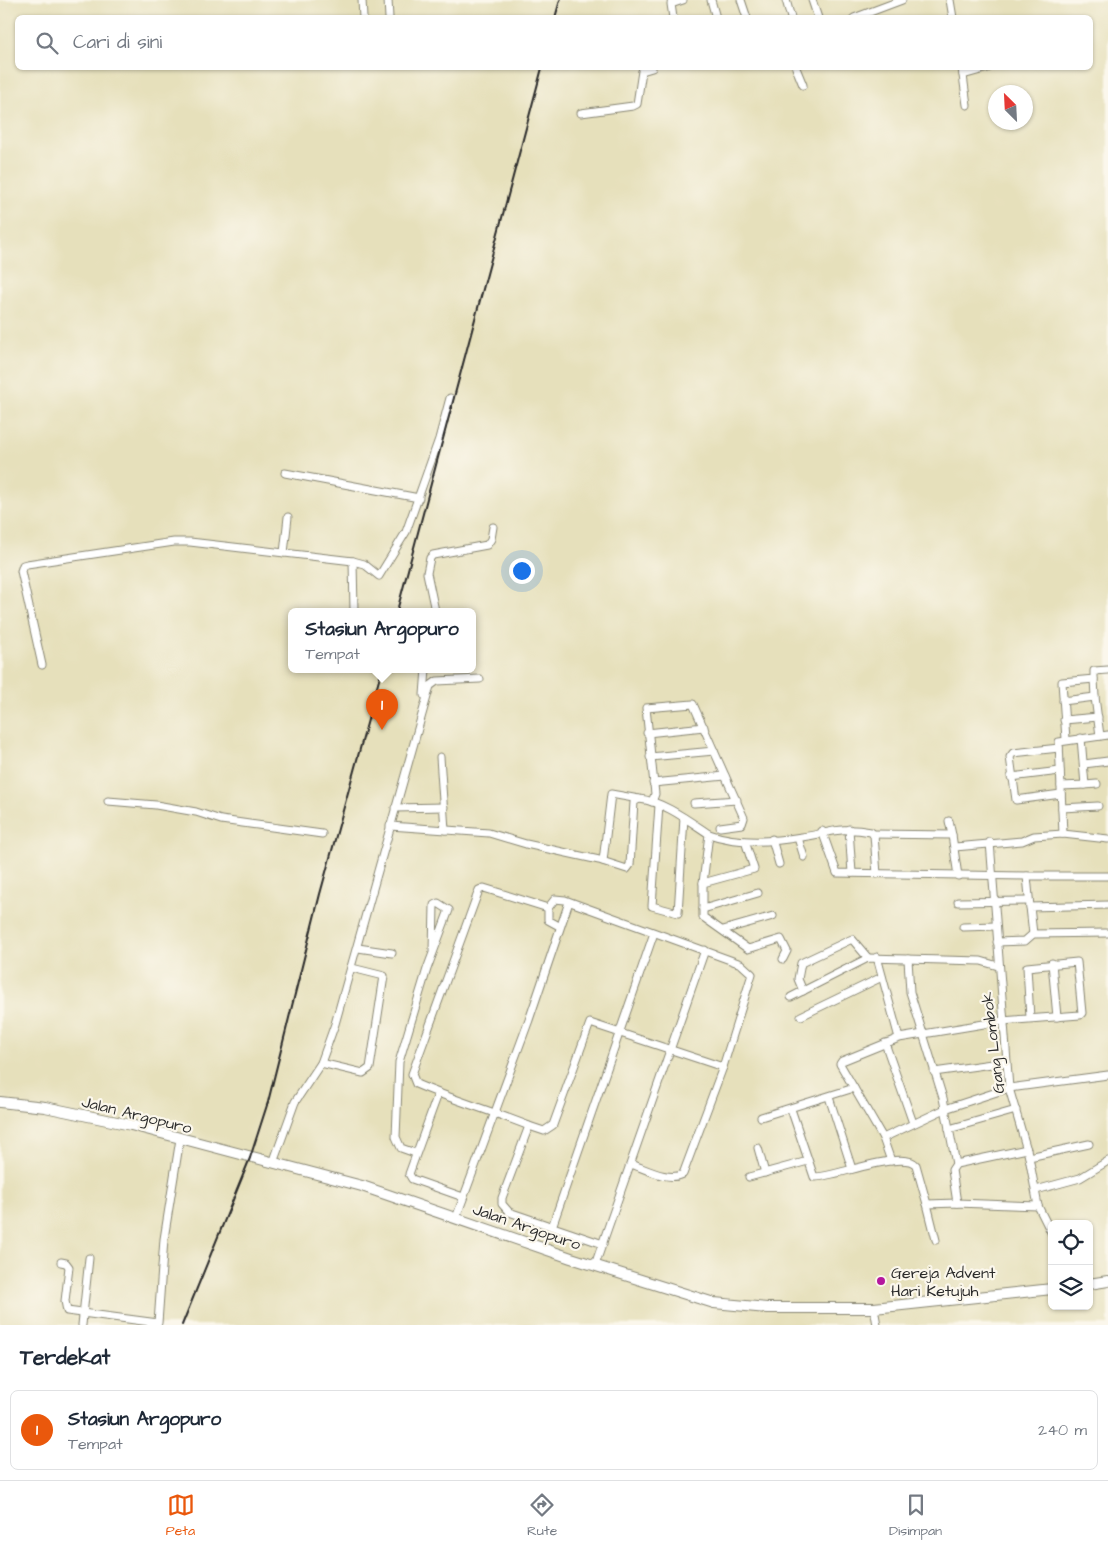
<!DOCTYPE html>
<html lang="id">
<head>
<meta charset="utf-8">
<style>
	:root { --surface:#fff; --page:#f2f2f3; --text:#1f2937; --muted:#747a83; --line:#e0e1e3; --accent:#ea580c }
	body { margin:0; font-family:"Architects Daughter",sans-serif; background:var(--page); color:var(--text) }
	.controls { position:absolute; right:15px; bottom:15px; display:grid; overflow:hidden; border-radius:8px; box-shadow:0 1px 4px #0004 }
	.controls button { width:45px; height:45px; display:grid; place-items:center; padding:0; border:0; border-bottom:1px solid var(--line); background:var(--surface); color:var(--text); font:25px sans-serif }
	.compass { position:absolute; left:988px; top:85px; width:45px; height:45px; border-radius:50%; background:var(--surface); box-shadow:0 1px 4px #0004; rotate:336deg }
	.you { position:absolute; left:521px; top:570px; width:18px; height:18px; margin:-12px; border:4px solid #fff; border-radius:50%; background:#1a73e8; box-shadow:0 0 0 8px #1a73e833 }
	.badge { display:grid; place-items:center; width:32px; height:32px; border-radius:50%; background:var(--accent); color:#fff; font-size:16px; font-weight:700 }
	.pin { position:absolute; translate:-50% -41px; filter:drop-shadow(0 1px 2px #0008) }
	.pin::after { content:''; position:absolute; top:26px; width:18px; height:15px; background:inherit; clip-path:polygon(0 0,100% 0,50% 100%) }
	.popup { position:absolute; left:288px; top:608px; width:188px; height:65px; box-sizing:border-box; display:grid; place-content:center; border-radius:8px; background:var(--surface); filter:drop-shadow(0 1px 4px #0005); font-size:16px; white-space:nowrap; color:var(--muted) }
	.popup b { font-size:19px; color:var(--text) }
	.popup::after { content:''; position:absolute; left:50%; top:100%; margin-left:-10px; border:10px solid transparent; border-top-color:var(--surface) }
	.list { margin:0; padding:0; list-style:none }
	h2 { display:flex; justify-content:space-between; align-items:center; height:65px; margin:0; padding:0 20px; font-size:21px }
	h2 small { font-size:16px; font-weight:400; color:var(--muted) }
	.list li { display:grid; grid-template-columns:32px 1fr auto; gap:15px; align-items:center; box-sizing:border-box; height:80px; margin:0 10px 10px; padding:0 10px; border:1px solid var(--line); border-radius:8px }
	.list b { display:block; font-size:19px; white-space:nowrap }
	.list p { margin:0; font-size:16px; white-space:nowrap; color:var(--muted) }
	.list em { font-size:16px; font-style:normal; color:var(--muted) }
	.icon { flex:none; width:28px; height:28px; fill:none; stroke:currentColor; stroke-width:2; stroke-linecap:round; stroke-linejoin:round }
	.map { position:relative; flex:none; width:1108px; height:1325px; overflow:hidden }
	.search { position:absolute; background:var(--surface); box-shadow:0 1px 4px #0004; left:15px; right:15px; top:15px; height:55px; display:flex; align-items:center; gap:12px; box-sizing:border-box; padding:0 18px; border-radius:8px; color:var(--muted); font-size:19px }
	.sheet { height:155px; background:var(--surface) }
	nav { display:flex; justify-content:space-around; align-items:center; box-sizing:border-box; height:70px; border-top:1px solid var(--line); background:var(--surface); font-size:14px; color:var(--muted) }
	nav a { display:grid; justify-items:center; gap:2px }
	nav .on { color:var(--accent) }
	.map>svg:first-child { display:block }
</style>
</head>
<body>
<div class="map">
<svg width="1108" height="1325" viewBox="0 0 1108 1325">
	<rect width="100%" height="100%" fill="#fbf7ec"/>
	<filter id="ink" filterUnits="userSpaceOnUse"><feTurbulence type="fractalNoise" baseFrequency=".02" numOctaves="2"/><feDisplacementMap in="SourceGraphic" scale="10" xChannelSelector="R" yChannelSelector="G"/><feConvolveMatrix kernelMatrix="1 2 1 2 8 2 1 2 1" color-interpolation-filters="sRGB"/></filter>
	<filter id="wash" filterUnits="userSpaceOnUse"><feTurbulence type="fractalNoise" baseFrequency=".0096" numOctaves="4" result="noise"/><feDisplacementMap in="SourceGraphic" scale="20" xChannelSelector="R" yChannelSelector="G"/><feGaussianBlur stdDeviation="1.12" result="paint"/><feColorMatrix in="noise" values="0 0 0 0 0 0 0 0 0 0 0 0 0 0 0 0 0 1.4 0 .05"/><feComposite in="paint" operator="in"/></filter>
	<g filter="url(#wash)">
		<rect width="100%" height="100%" fill="#e6e0bb"/>
	</g>
	<g filter="url(#ink)">
		<g fill="none" stroke-linecap="round" stroke-linejoin="round">
			<defs>
				<g id="minor">
					<polyline points="362,0 363,18"/>
					<polyline points="388,0 389,18"/>
					<polyline points="711,0 716,18"/>
					<polyline points="741,0 747,18"/>
					<polyline points="786,0 791,18"/>
					<polyline points="812,0 818,18"/>
					<polyline points="950,0 953,18"/>
					<polyline points="673,18 671,4 683,0"/>
					<polyline points="854,18 902,0"/>
					<polyline points="796,68 803,85"/>
					<polyline points="962,68 967,105"/>
					<polyline points="963,75 988,68"/>
					<polyline points="581,113 633,106 637,104 642,71 652,68"/>
					<polyline points="285,473 419,498"/>
					<polyline points="284,553 288,517"/>
					<polyline points="353,561 354,611"/>
					<polyline points="435,611 427,573 430,558 433,555 487,545 491,539 493,527"/>
					<polyline points="42,665 21,571 23,565 27,564 174,542 190,542 353,561 364,564 379,576 406,532 439,439 450,398"/>
					<polyline points="1094,679 1095,697"/>
					<polyline points="424,695 426,669"/>
					<polyline points="1063,701 1095,697 1100,736"/>
					<polyline points="1064,720 1098,717"/>
					<polyline points="647,733 704,727"/>
					<polyline points="1066,739 1062,682 1094,679 1094,671 1108,670"/>
					<polyline points="1059,748 1013,753 1010,757 1016,800 1061,794"/>
					<polyline points="440,757 445,830"/>
					<polyline points="650,757 714,751"/>
					<polyline points="1084,764 1108,761"/>
					<polyline points="1011,777 1060,771"/>
					<polyline points="653,783 725,776"/>
					<polyline points="1085,785 1097,784"/>
					<polyline points="1061,786 1085,785 1081,738"/>
					<polyline points="108,801 156,805 196,812 221,820 322,834"/>
					<polyline points="652,802 655,794 646,708 693,704 744,818 742,824 720,827"/>
					<polyline points="694,803 737,800"/>
					<polyline points="659,805 652,906 678,913 684,818"/>
					<polyline points="395,808 444,807"/>
					<polyline points="1062,808 1098,806"/>
					<polyline points="949,821 952,835"/>
					<path d="M390,826l99,7 37,11 73,16 28,9 3,-4 4,-63 5,-3c24,2 50,22 70,35l-6,49v34l45,32 33,-10 6,12 -4,8"/>
					<polyline points="849,829 852,873"/>
					<polyline points="822,831 837,873 1027,876 1030,907"/>
					<path d="M709,834c28,10 63,8 93,3 28,-4 38,-11 69,-5l3,3 3,39"/>
					<polyline points="873,834 952,835 958,876"/>
					<polyline points="1063,834 1059,742 1108,735"/>
					<polyline points="798,838 804,857"/>
					<polyline points="772,839 779,864"/>
					<polyline points="990,842 1009,1088 1029,1157 1038,1206 1052,1234"/>
					<polyline points="955,847 1022,841 1034,836 1063,834 1108,839"/>
					<polyline points="603,861 611,794 639,799"/>
					<polyline points="1027,876 1108,876"/>
					<polyline points="703,883 754,869 745,841"/>
					<polyline points="958,902 1029,901"/>
					<path d="M548,908l7,-9 10,1 176,64 11,10 -29,93 -40,107c-14,8 -37,-5 -52,-10"/>
					<polyline points="703,909 758,893"/>
					<polyline points="963,927 996,926"/>
					<polyline points="723,930 773,916"/>
					<polyline points="1033,934 1030,907 1108,905"/>
					<polyline points="997,942 1025,941 1033,934 1108,933"/>
					<polyline points="358,948 392,953"/>
					<polyline points="877,957 899,1038 1002,1021 1080,1015 1082,1013 1077,962 1027,967 1030,1018"/>
					<polyline points="908,959 910,992 943,1098 956,1164"/>
					<polyline points="1052,963 1057,1017"/>
					<polyline points="803,991 798,979 801,963 852,939 868,958"/>
					<polyline points="791,997 868,958 981,961 998,966"/>
					<polyline points="801,1016 882,977"/>
					<polyline points="885,1043 913,1123"/>
					<polyline points="321,1063 363,1073 370,1068 384,976 352,968"/>
					<polyline points="934,1072 1006,1062"/>
					<polyline points="438,1094 409,1174 412,1179 463,1197"/>
					<polyline points="829,1097 852,1169"/>
					<path d="M791,1109l23,68c19,1 90,-28 102,-12l11,39 30,-1 81,3"/>
					<polyline points="761,1117 854,1088"/>
					<path d="M529,1126c-37,-15 -76,-26 -113,-42l-4,-10 67,-184 5,-2 64,20v12l11,6"/>
					<polyline points="949,1129 1016,1110"/>
					<polyline points="883,1138 945,1109 1009,1088 1108,1075"/>
					<polyline points="758,1148 765,1173"/>
					<polyline points="415,1153 401,1148 396,1137 399,1062 427,969 449,910 438,903 434,905 433,951"/>
					<polyline points="1029,1157 1089,1144"/>
					<polyline points="891,1161 883,1138 840,1064 842,1061 899,1038"/>
					<polyline points="273,1163 295,1102 321,1063 335,1024 430,686 437,681 480,679"/>
					<polyline points="749,1177 808,1161"/>
					<polyline points="1036,1190 1080,1178 1108,1161"/>
					<polyline points="957,1203 952,1170 956,1164 1027,1149"/>
					<polyline points="927,1204 936,1240"/>
					<polyline points="456,1218 529,1020 569,902"/>
					<polyline points="552,1227 654,933"/>
					<polyline points="603,1244 509,1212 502,1204 502,1198 529,1126 544,1131 553,1125 590,1023 723,1067"/>
					<polyline points="61,1262 66,1263 69,1267 65,1301 67,1311 158,1323 164,1239 180,1139"/>
					<polyline points="595,1265 705,950"/>
					<polyline points="874,1308 877,1325"/>
					<polyline points="82,1325 89,1258"/>
				</g>
				<g id="highway">
					<polyline points="0,1102 45,1107 131,1125 362,1186 571,1258 714,1303 767,1308 874,1308 1052,1289"/>
					<polyline points="1089,1284 1108,1281"/>
				</g>
			</defs>
			<use href="#minor" stroke="#888673" stroke-width="9"/>
			<use href="#highway" stroke="#888673" stroke-width="12"/>
			<use href="#minor" stroke="#fff" stroke-width="7"/>
			<use href="#highway" stroke="#fff" stroke-width="10"/>
			<g stroke="#2b2b2b" stroke-width="2">
				<polyline points="555,18 560,0"/>
				<polyline points="397,611 542,68"/>
				<polyline points="182,1325 250,1158 268,1102 320,894 382,669"/>
			</g>
		</g>
	</g>
	<circle fill="#b5179e" stroke="#fbf7ec" stroke-width="2" cx="881" cy="1281" r="5"/>
	<g text-anchor="middle" stroke-width="4.5" stroke-linejoin="round" paint-order="stroke">
		<g font-size="16" fill="#2b2b2b" stroke="#fbf7ec">
			<text transform="translate(992 1043) rotate(-97)" y="6">Gang Lombok</text>
			<text transform="translate(137 1114) rotate(14)" y="6">Jalan Argopuro</text>
			<text transform="translate(527 1226) rotate(19)" y="6">Jalan Argopuro</text>
		</g>
		<g font-size="16" fill="#2b2b2b" stroke="#fbf7ec" text-anchor="start">
			<text x="891" y="1278">Gereja Advent<tspan x="891" dy="18">Hari Ketujuh</tspan></text>
		</g>
	</g>
</svg>
<div class="controls">
<button><svg class="icon" aria-label="locate" viewBox="0 0 24 24"><circle cx="12" cy="12" r="6"/><path d="M12 2v4M12 18v4M2 12h4M18 12h4"/></svg></button>
<button><svg class="icon" aria-label="layers" viewBox="0 0 24 24"><path d="M12 4l9 5-9 5-9-5zM3 14l9 5 9-5"/></svg></button>
</div>
<svg class="compass" viewBox="-18 -18 36 36"><path d="M0-13l5 13h-10z" fill="#e53935"/><path d="M0 13l5-13h-10z" fill="#747a83"/></svg>
<div class="you"></div>
<div class="pin badge" style="left:382px;top:730px">1</div>
<div class="popup"><b>Stasiun Argopuro</b>Tempat</div>
<div class="search"><svg class="icon" aria-label="search" viewBox="0 0 24 24"><circle cx="10" cy="10" r="6"/><path d="M15 15l6 6"/></svg>Cari di sini</div>
</div>
<section class="sheet">
<h2>Terdekat<small></small></h2>
<ul class="list">
<li><span class="badge">1</span><div><b>Stasiun Argopuro</b><p>Tempat</p></div><em>240 m</em></li>
</ul>
</section>
<nav>
<a class="on"><svg class="icon" aria-label="map" viewBox="0 0 24 24"><path d="M3 6l6-2 6 2 6-2v14l-6 2-6-2-6 2zM9 4v14M15 6v14"/></svg>Peta</a>
<a><svg class="icon" aria-label="directions" viewBox="0 0 24 24"><path d="M12 3l9 9-9 9-9-9zM9 14v-3h6M13 9l2 2-2 2"/></svg>Rute</a>
<a><svg class="icon" aria-label="saved" viewBox="0 0 24 24"><path d="M7 4h10v16l-5-4-5 4z"/></svg>Disimpan</a>
</nav>
</body>
</html>
